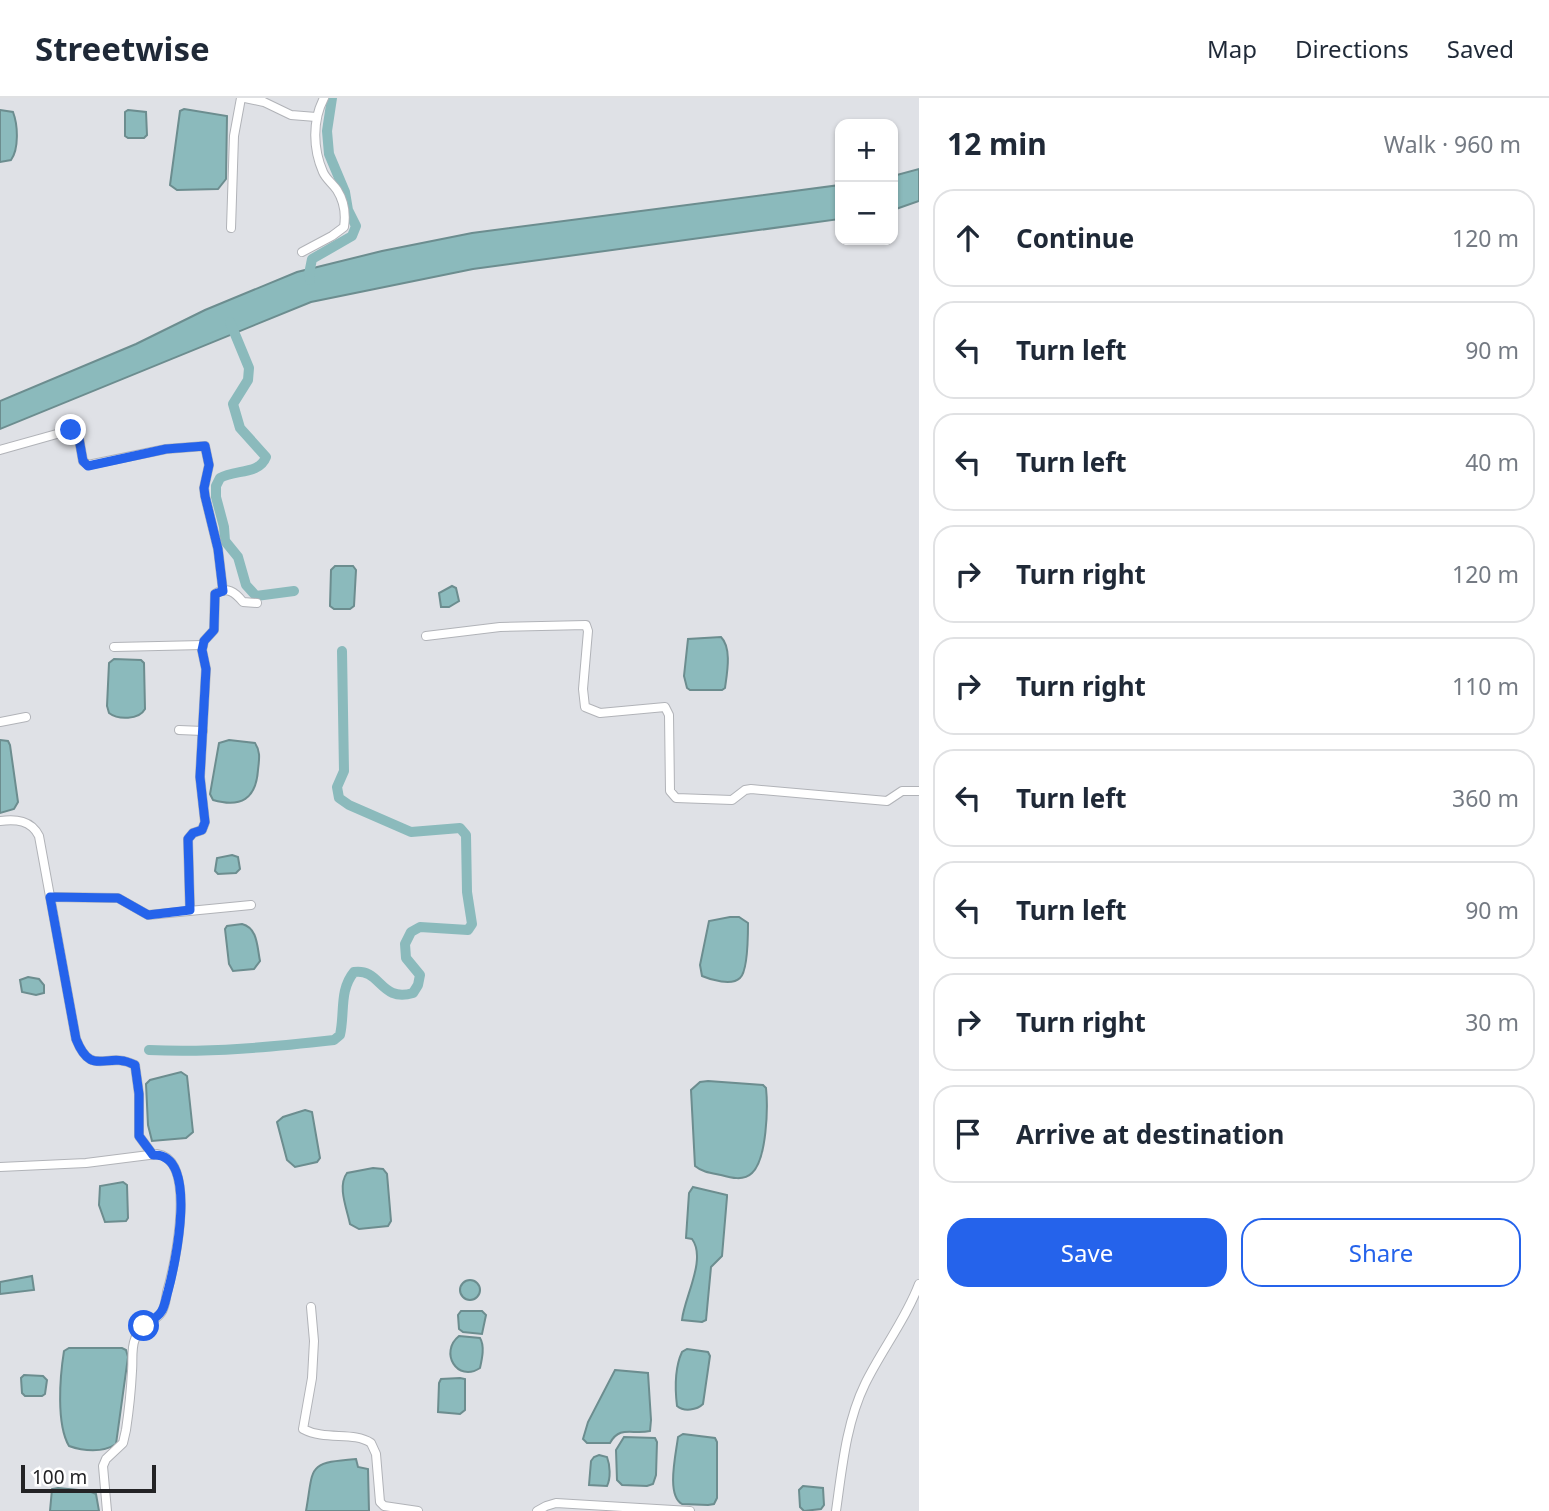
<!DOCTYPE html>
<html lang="en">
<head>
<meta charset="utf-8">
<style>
	:root { --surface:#fff; --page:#f2f2f3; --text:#1f2937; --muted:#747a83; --line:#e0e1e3; --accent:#2563eb }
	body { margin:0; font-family:"Noto Sans",sans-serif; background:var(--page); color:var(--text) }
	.controls { position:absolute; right:21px; top:21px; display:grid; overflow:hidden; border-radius:14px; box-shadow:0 2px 5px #0004 }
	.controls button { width:63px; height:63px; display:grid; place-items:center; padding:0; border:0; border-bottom:2px solid var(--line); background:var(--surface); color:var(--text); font:35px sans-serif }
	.scale { position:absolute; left:21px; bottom:18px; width:135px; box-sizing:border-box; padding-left:7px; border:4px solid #232325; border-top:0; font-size:19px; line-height:24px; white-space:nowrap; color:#232325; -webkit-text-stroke:5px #fff; paint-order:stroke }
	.stop { position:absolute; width:21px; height:21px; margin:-16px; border:5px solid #2563eb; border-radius:50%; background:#fff }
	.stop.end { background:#2563eb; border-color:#fff; box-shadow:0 2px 7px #0008 }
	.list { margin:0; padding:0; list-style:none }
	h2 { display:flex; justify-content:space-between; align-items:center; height:91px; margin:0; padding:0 28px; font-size:30px }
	h2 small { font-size:23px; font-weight:400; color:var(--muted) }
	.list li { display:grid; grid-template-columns:46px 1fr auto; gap:21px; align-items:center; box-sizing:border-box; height:98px; margin:0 14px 14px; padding:0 14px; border:2px solid var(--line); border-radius:21px }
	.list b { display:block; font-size:26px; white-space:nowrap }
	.list em { font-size:23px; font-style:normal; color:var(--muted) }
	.actions { display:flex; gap:14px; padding:21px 28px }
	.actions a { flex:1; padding:16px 0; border:2px solid var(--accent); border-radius:21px; text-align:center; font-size:24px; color:var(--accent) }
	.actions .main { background:var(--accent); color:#fff }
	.icon { flex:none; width:38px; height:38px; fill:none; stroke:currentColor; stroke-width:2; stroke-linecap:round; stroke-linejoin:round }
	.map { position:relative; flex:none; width:919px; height:1413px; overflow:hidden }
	header { display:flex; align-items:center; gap:42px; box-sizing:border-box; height:98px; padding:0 35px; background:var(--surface); border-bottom:2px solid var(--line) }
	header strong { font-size:33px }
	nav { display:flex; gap:38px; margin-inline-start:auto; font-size:24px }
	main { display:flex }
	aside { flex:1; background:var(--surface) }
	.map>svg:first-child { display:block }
</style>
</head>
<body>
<header>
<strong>Streetwise</strong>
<nav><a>Map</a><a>Directions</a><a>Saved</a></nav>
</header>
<main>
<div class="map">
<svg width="919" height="1413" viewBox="0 0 919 1413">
	<rect width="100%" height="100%" fill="#dfe1e6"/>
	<g fill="#8bbabc" stroke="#6c8d8f" stroke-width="2">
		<polygon points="184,11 227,18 226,81 218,91 177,92 170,87 180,13"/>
		<path d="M0,12l13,2c5,13 6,37 -2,48l-11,2z"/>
		<polygon points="128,12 146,14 147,37 144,40 128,40 125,38 125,14"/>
		<polygon points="919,71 919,103 893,112 893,78"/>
		<polygon points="840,87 840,121 473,171 311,204 0,331 0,303 136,246 205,212 297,174 382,153 472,135"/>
		<polygon points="335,468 353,468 356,472 354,508 350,511 334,511 330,508 331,472"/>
		<polygon points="452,488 456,490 459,503 449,509 441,509 439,495"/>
		<path d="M721,539c11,11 6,36 4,51l-3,2h-32l-3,-2 -3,-12 4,-37z"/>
		<path d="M114,561l27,1 3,3 1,46c-6,11 -27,11 -36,4l-2,-7 2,-43z"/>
		<polygon points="0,642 8,643 10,647 18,704 14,711 0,715"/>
		<path d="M229,642l26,3c6,9 4,17 3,27 -2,29 -17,38 -45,30l-3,-6 9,-51z"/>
		<polygon points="232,757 238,759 240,771 236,775 218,776 215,773 217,760"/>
		<path d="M730,819h9l9,6c0,11 0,48 -8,55 -8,8 -29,2 -38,-2l-2,-11 9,-44z"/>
		<path d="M242,826c16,4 15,23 18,37l-6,8 -21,2 -4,-7 -4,-35 2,-3z"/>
		<polygon points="28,879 39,881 44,887 44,895 36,897 22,894 20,882"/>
		<polygon points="181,974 187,978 193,1034 186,1040 152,1043 148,1027 146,986 150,982"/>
		<path d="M708,983l55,4 3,3c2,19 1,71 -14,85 -8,8 -21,5 -31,2 -10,-2 -19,-3 -26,-9l-4,-76 9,-8z"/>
		<polygon points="305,1012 312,1014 320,1060 317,1064 295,1069 287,1062 277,1024 283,1019"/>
		<path d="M373,1070l10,1 4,5 4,47 -3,5 -29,3 -9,-5c-3,-15 -13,-38 -3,-51z"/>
		<polygon points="123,1084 127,1087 128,1120 126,1123 105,1124 99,1107 100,1088"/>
		<path d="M693,1089l34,8v2l-5,59 -11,11 -5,53 -4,2 -20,-2c2,-22 25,-61 10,-81l-6,-1 3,-45z"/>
		<polygon points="32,1178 34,1192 0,1196 0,1184"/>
		<circle cx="470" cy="1192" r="10"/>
		<polygon points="461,1213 482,1213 486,1217 482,1236 463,1234 459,1231 458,1217"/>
		<path d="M459,1238l21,2c5,8 2,21 0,30 -23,15 -41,-16 -21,-32z"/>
		<path d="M69,1250h53l4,2 2,7 -12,87c-13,9 -33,7 -47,2 -13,-22 -9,-70 -5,-95z"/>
		<path d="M687,1251l21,3 2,4 -7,48c-6,6 -19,8 -26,2 -2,-17 -2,-39 5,-54z"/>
		<path d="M615,1272l33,3 3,47 -1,11c-18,4 -30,-6 -40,12h-23l-4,-4 5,-17z"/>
		<polygon points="24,1277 43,1278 47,1282 45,1296 42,1298 25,1298 22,1295 21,1280"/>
		<polygon points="460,1280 465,1281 465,1312 460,1316 438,1314 439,1285 441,1281"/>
		<path d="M683,1336l32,4 2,4v56l-3,6 -6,1 -26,-1c-16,-9 -6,-50 -4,-67z"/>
		<polygon points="624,1339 655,1340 657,1344 656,1377 653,1386 647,1388 622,1387 617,1382 616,1352"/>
		<path d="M599,1357l8,2c3,8 4,21 0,29l-18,-1 2,-24 3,-4z"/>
		<path d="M356,1361l2,8 10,2 1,42h-63c8,-45 0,-48 50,-52z"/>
		<polygon points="803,1388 823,1390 824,1407 821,1411 804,1413 800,1409 799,1392"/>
		<polygon points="58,1390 89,1393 96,1396 99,1413 50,1413 52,1391"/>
	</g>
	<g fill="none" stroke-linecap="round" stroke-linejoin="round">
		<g stroke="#8bbabc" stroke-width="10">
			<polyline points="310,182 309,176 312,161 352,138 356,128 348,112 345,94 329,56 327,33 332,0"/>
			<path d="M230,224l19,46 -1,12 -15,24 7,24 26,29c-7,18 -31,12 -46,21l-4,8v11l8,30 1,14 13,16 8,28 10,11 38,-5"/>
			<path d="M149,952c61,3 123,-3 185,-10l6,-5c5,-22 -1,-45 14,-63 27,-4 26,31 59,21l5,-8 2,-10 -14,-17 -1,-14 6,-12 9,-5 48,3 4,-6 -5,-32 -1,-57 -6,-7 -49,4 -62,-27 -10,-7 -2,-11 7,-16 -2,-120"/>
		</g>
		<defs>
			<g id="minor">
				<polyline points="245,0 264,4 291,17 316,19"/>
				<polyline points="231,130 234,38 241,0"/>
				<path d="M302,154l30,-16 12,-9c2,-13 0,-26 -7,-37 -4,-6 -11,-11 -14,-18 -10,-23 -11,-51 1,-74"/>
				<polyline points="0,352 71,332 78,335 83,363 88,367 166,351 205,348 209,367 204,390 205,398 218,451 223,493"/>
				<polyline points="426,538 500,529 586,527 588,533 583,591 585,609 600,615 665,609 669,617 670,693 676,700 732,702 745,692 751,691 887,703 902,693 919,693"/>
				<polyline points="114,549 203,547"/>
				<polyline points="0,624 26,619"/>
				<polyline points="179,632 203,633"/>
				<path d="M0,723c16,-2 31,-1 39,15l37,203c16,40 30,11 59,26l4,29v42l14,19"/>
				<polyline points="50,799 118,800 148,817 251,807"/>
				<path d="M190,812l-2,-71 5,-6 9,-3 3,-8 -5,-45 6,-108 -4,-19 2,-9 10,-11 1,-36c12,-8 20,-2 28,8l14,1"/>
				<path d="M0,1069l86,-4 71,-9c41,6 18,111 10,138 -1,6 -2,16 -6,21 -7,10 -22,13 -26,26 -4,9 -2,22 -3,32 -1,20 -3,39 -6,59l-3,13 -17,16 -3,7 4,45"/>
				<path d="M311,1209l3,34 -2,37 -9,51c23,12 50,2 68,14l5,11 4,48 4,4 34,5"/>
				<polyline points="537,1413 546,1408 556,1405 690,1413"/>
				<path d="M836,1413c6,-42 10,-88 29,-127 16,-33 41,-65 54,-100"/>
			</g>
		</defs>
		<use href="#minor" stroke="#b1b3b8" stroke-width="10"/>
		<use href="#minor" stroke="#fff" stroke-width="8"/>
	</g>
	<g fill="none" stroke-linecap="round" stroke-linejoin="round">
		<path stroke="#2563eb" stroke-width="9" d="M71,332l7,3 5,28 5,5 78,-17 39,-3 4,19 -5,23 1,8 13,53 5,42 -8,3 -1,36 -10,11 -2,9 4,19 -6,108 5,45 -3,8 -9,3 -5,6 2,71 -42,5 -30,-17 -68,-1 26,142c16,40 30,11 59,26l4,29v42l14,19c47,-3 22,110 15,136 -2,6 -3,16 -7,21 -3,5 -12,10 -17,14"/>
	</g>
</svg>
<div class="controls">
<button>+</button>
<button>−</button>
</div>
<div class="scale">100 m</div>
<div class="stop" style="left:144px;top:1228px"></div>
<div class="stop end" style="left:71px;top:332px"></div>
</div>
<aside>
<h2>12 min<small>Walk · 960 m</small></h2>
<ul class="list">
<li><svg class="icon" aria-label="ahead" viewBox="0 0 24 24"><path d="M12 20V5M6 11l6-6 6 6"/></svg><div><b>Continue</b></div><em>120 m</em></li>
<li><svg class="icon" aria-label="left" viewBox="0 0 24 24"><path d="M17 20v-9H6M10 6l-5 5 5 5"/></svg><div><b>Turn left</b></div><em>90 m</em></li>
<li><svg class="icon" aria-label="left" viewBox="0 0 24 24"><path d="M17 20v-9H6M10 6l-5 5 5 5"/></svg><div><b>Turn left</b></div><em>40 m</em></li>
<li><svg class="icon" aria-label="right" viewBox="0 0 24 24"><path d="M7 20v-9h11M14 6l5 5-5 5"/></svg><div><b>Turn right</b></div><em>120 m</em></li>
<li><svg class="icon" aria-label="right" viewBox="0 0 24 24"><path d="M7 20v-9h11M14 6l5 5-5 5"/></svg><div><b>Turn right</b></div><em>110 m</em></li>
<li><svg class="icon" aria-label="left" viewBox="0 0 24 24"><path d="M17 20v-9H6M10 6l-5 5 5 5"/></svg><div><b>Turn left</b></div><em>360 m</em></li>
<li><svg class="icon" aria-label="left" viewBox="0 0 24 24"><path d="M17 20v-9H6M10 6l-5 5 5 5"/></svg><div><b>Turn left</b></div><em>90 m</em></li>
<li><svg class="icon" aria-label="right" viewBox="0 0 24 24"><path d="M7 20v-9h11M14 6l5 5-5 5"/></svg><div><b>Turn right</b></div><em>30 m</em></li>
<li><svg class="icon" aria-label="arrive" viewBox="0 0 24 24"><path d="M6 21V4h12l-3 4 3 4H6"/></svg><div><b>Arrive at destination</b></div></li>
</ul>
<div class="actions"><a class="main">Save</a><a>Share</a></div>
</aside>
</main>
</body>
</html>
